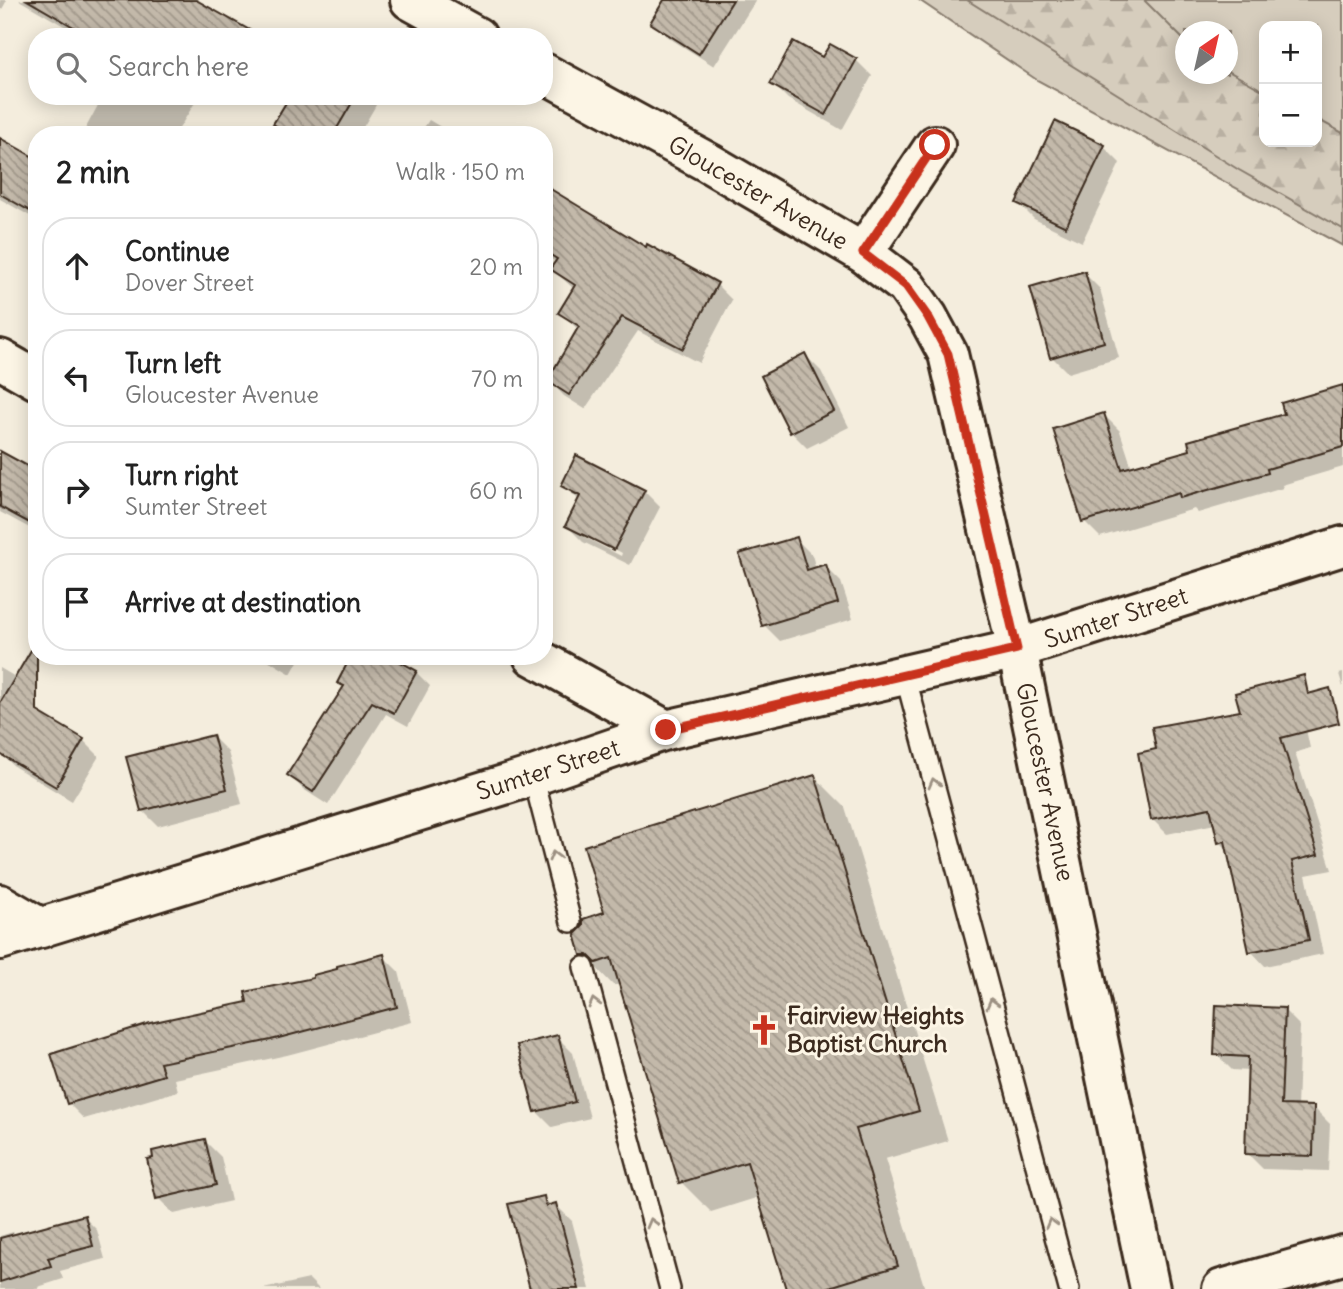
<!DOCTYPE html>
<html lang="en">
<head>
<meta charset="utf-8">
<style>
	:root { --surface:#fff; --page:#f2f2f2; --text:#222; --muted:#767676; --line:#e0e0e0 }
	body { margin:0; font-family:Delius,sans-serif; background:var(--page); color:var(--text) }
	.controls { position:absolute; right:21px; top:21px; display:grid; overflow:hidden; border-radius:14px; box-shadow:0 4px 18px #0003 }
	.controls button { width:63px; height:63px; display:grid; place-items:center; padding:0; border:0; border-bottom:2px solid var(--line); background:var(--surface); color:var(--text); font:35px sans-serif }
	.compass { position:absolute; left:1175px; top:21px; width:63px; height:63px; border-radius:50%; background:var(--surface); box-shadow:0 4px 18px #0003; rotate:34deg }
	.stop { position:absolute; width:21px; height:21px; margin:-16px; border:5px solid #c8321e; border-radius:50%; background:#fff }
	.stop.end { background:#c8321e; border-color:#fff; box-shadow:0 2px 7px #0008 }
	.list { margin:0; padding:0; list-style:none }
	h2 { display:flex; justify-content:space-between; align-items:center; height:91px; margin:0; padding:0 28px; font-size:30px }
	h2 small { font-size:23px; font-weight:400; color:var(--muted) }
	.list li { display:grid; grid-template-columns:46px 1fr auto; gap:21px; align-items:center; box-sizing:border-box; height:98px; margin:0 14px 14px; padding:0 14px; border:2px solid var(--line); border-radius:28px }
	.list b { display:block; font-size:26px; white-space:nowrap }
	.list p { margin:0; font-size:23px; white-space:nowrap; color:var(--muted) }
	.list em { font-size:23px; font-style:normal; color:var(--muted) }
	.icon { flex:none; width:38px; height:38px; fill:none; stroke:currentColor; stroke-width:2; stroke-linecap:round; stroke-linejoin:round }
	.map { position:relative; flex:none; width:1343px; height:1289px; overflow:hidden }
	.search { position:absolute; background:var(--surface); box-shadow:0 4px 18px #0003; left:28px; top:28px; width:525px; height:77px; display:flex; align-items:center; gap:18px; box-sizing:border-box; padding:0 24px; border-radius:28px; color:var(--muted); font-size:26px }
	.panel { position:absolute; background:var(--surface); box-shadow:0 4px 18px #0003; left:28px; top:126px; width:525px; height:539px; border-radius:28px }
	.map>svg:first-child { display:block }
</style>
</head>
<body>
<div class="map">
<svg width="1343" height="1289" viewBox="0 0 1343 1289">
	<defs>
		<pattern id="forest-firs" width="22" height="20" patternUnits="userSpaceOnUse" patternTransform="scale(1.75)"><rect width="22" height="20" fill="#d6cdbd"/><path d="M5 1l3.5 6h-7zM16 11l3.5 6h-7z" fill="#b9b0a2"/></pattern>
		<pattern id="building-back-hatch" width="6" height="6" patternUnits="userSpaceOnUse" patternTransform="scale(1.75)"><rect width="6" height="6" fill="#c3b9aa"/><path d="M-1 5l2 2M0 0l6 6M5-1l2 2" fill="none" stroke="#a0978a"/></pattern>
	</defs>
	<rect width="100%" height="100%" fill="#f4eddd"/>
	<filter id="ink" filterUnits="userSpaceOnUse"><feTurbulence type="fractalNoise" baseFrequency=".0143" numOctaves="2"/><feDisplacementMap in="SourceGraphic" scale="14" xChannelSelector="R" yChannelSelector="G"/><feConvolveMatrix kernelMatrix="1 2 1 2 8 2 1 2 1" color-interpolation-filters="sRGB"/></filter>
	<g filter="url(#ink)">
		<path fill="#d6cdbd" stroke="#887c6e" stroke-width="2" fill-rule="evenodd" d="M919,0h424v246l-306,-166zM1264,26h53v116h-53zM1186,32h42v42h-42z"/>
		<polygon fill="url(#forest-firs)" stroke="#887c6e" stroke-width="2" points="967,0 1144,0 1185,41 1186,74 1228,74 1228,71 1264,91 1264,142 1317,142 1317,119 1343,133 1343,229 1239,170"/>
		<g fill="#0003" fill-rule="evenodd">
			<polygon points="0,0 7,0 0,13"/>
			<polygon points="19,0 192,0 251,37 83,37"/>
			<polygon points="662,0 756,0 714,66 666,36 652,23 665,2"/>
			<polygon points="856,60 872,76 842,130 788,99 772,83"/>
			<polygon points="103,96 199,96 175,135 82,135"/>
			<polygon points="292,96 368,96 376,105 362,129 367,135 302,135"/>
			<polygon points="429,120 454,135 419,135"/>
			<polygon points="0,143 37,161 37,220 0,199"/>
			<polygon points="1104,147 1120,163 1082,242 1034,219 1018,203"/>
			<polygon points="544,188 647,249 717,285 732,300 699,363 638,331 585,409 564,396 549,380 579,330 560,313 574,289 552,269 556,262 544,255"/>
			<polygon points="1084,273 1100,289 1119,358 1068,373 1052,357"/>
			<polygon points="805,355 821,371 849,427 807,448 791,432"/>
			<polygon points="1343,387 1343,467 1282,485 1283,488 1198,513 1194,509 1100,537 1084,521 1055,430 1104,415 1120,431 1132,468 1192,451 1287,415"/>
			<polygon points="0,459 37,473 37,532 0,512"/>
			<path d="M563,485l81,6 16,16 -30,58 -47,-23 -16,-16 13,-25zM584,533l38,20 -1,3 -37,-19z"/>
			<polygon points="796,539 812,555 816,569 825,566 841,582 853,619 780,641 764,625"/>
			<polygon points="261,656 301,656 291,674"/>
			<polygon points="0,668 17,678 25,706 83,740 99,756 72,801 15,767 0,753"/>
			<polygon points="416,672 430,686 408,726 386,714 328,805 303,789 289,775 345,688 339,682"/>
			<polygon points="1343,673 1343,687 1339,674"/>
			<polygon points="1299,697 1310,748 1295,753 1332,870 1306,875 1323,954 1265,966 1251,951 1229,851 1220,842 1215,824 1167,834 1152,819 1158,751 1242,712"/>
			<polygon points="213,737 228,752 242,804 158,826 142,810"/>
			<polygon points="815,777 845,807 948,1141 885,1159 925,1289 788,1289 759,1197 711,1212 681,1182 620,985 613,985 583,954 607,913"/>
			<polygon points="383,956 399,972 412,1022 287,1055 175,1079 178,1091 84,1119 68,1103 249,1003"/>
			<polygon points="1284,1010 1300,1026 1297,1108 1314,1108 1330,1124 1328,1171 1263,1169 1247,1153 1249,1071 1232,1070 1216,1054"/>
			<polygon points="557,1037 573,1053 590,1118 552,1127 536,1111"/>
			<polygon points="205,1141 221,1157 231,1201 174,1214 158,1198 155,1159"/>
			<polygon points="543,1198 552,1206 556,1205 572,1221 590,1289 532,1289"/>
			<polygon points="84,1217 97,1230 105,1259 60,1271 63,1279 38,1287 39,1289 0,1289 0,1236 13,1232 16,1235"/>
			<polygon points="309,1279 319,1289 263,1289"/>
		</g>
		<g fill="url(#building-back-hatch)" stroke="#3b2a1e" stroke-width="2">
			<polygon points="27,0 196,0 262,37 91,37"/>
			<polygon points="664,0 733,0 699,54 650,23"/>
			<polygon points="793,41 822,57 830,44 857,59 826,115 770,84"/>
			<polygon points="290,96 356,96 333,135 291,135 273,124"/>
			<polygon points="1055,121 1105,145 1066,227 1016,203"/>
			<polygon points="0,138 37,159 37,215 0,194"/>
			<polygon points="544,185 646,247 647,244 718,283 683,349 622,317 569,395 547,381 579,326 558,313 575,285 550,269 557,259 544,251"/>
			<polygon points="1085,271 1104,342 1050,358 1030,287"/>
			<polygon points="805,353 834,411 790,433 761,376"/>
			<polygon points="1343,385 1343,447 1267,469 1268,473 1180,498 1179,493 1082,522 1053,429 1104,413 1122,469 1190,450 1188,441 1284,414 1281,403"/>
			<polygon points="0,451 37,471 37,527 0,507"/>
			<polygon points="576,455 645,490 614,550 565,526 580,496 561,486"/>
			<polygon points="797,537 807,570 826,564 838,603 762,626 739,554"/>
			<polygon points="37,640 37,711 84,739 56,787 0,754 0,703"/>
			<polygon points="351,656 390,656 417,671 394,713 372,702 313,792 287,775 344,686 337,683"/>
			<polygon points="1304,675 1308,694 1330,688 1339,723 1281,738 1318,855 1292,861 1309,940 1249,952 1225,841 1218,843 1210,808 1151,820 1138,753 1156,749 1152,727 1240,711 1235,693"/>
			<polygon points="213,735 227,789 141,811 126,757"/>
			<polygon points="815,775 919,1111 856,1129 898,1266 823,1289 786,1289 747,1162 679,1183 611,958 596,963 588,955 581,955 575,934 583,926 583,919 604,912 584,846"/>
			<polygon points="384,954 397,1007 271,1040 160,1063 164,1075 67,1104 51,1054 150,1023 247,1002 245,992 313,978 313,975 337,969 337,966"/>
			<polygon points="1216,1005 1285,1008 1281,1105 1314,1106 1313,1156 1245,1154 1248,1057 1214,1055"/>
			<polygon points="558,1035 575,1102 535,1112 517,1045"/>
			<polygon points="205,1139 216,1185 156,1199 147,1159 153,1158 152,1151"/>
			<polygon points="544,1196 546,1206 556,1203 579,1289 530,1289 508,1204"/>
			<polygon points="85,1215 93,1246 48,1258 51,1266 0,1282 0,1238"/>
		</g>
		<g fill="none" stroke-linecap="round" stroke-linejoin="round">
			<defs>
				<g id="service">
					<polyline points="905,675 1069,1289"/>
					<polyline points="533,776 571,922"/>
					<polyline points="584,967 670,1289"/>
				</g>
				<g id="minor">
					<polyline points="410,0 477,37"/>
					<polyline points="544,73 709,163 863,253 906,286 928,317 948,354 1017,649 1150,1289"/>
					<polyline points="863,253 935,145"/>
					<polyline points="0,359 37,380"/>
					<polyline points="533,656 666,730"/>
					<polyline points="0,904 41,928"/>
					<polyline points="0,940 533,776 666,730 1017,649 1343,546"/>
				</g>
				<polyline id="tertiary" points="1222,1289 1343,1255"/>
			</defs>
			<use href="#service" stroke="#3b2a1e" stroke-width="24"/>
			<use href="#minor" stroke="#3b2a1e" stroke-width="44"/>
			<use href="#tertiary" stroke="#3b2a1e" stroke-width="44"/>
			<use href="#service" stroke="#fcf5e5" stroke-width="19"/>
			<use href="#minor" stroke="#fcf5e5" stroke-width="38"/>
			<use href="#tertiary" stroke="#fcf5e5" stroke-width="38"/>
		</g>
		<defs><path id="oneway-chevron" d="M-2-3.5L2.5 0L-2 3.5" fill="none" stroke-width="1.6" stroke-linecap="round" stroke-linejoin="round" transform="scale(1.75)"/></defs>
		<g stroke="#9c9082">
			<use href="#oneway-chevron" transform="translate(934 783) rotate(-105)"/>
			<use href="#oneway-chevron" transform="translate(554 856) rotate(-105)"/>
			<use href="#oneway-chevron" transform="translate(594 1003) rotate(-105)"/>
			<use href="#oneway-chevron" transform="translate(992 1003) rotate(-105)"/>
			<use href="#oneway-chevron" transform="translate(652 1223) rotate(-105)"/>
			<use href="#oneway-chevron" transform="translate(1051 1223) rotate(-105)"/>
		</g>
	</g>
	<g fill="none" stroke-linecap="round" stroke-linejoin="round" filter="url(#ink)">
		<polyline stroke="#c8321e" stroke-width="9" points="666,730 1017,649 948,354 928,317 906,286 863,253 935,145"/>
	</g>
	<defs>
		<symbol id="church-bare" viewBox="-9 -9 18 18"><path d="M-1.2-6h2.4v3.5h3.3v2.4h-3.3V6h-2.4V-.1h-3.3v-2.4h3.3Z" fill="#c8321e" stroke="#fcf5e5" stroke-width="2.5" paint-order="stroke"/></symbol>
	</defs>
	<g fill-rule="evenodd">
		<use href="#church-bare" x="742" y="1008" width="44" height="44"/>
	</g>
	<g text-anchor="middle" stroke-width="6" stroke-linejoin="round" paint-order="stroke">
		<g font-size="24" fill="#3b2a1e" stroke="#fcf5e5">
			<text transform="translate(758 193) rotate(30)" y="8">Gloucester Avenue</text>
			<text transform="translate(1116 618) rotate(-18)" y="8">Sumter Street</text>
			<text transform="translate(548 770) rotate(-18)" y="8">Sumter Street</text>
			<text transform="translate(1045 782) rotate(78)" y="8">Gloucester Avenue</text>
		</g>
		<g font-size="24" font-weight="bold" fill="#3b2a1e" stroke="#fcf5e5" text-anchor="start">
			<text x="787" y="1024">Fairview Heights<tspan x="787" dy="28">Baptist Church</tspan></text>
		</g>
	</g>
</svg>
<div class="controls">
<button>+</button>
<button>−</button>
</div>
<svg class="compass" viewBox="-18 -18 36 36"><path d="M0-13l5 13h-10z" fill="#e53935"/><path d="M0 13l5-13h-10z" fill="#767676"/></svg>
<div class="stop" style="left:935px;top:145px"></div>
<div class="stop end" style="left:666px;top:730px"></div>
<div class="search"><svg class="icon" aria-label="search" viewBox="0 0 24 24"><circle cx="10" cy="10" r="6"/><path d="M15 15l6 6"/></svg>Search here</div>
<section class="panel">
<h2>2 min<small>Walk · 150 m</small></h2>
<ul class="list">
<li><svg class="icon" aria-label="ahead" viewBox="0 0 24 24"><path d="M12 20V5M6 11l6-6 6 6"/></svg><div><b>Continue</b><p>Dover Street</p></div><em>20 m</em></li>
<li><svg class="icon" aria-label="left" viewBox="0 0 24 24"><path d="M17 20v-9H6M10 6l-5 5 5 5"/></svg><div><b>Turn left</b><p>Gloucester Avenue</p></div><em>70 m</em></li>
<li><svg class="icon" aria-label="right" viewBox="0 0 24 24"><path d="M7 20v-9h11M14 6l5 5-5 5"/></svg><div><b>Turn right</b><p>Sumter Street</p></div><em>60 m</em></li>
<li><svg class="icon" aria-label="arrive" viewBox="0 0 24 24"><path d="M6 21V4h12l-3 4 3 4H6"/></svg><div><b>Arrive at destination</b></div></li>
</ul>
</section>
</div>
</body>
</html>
